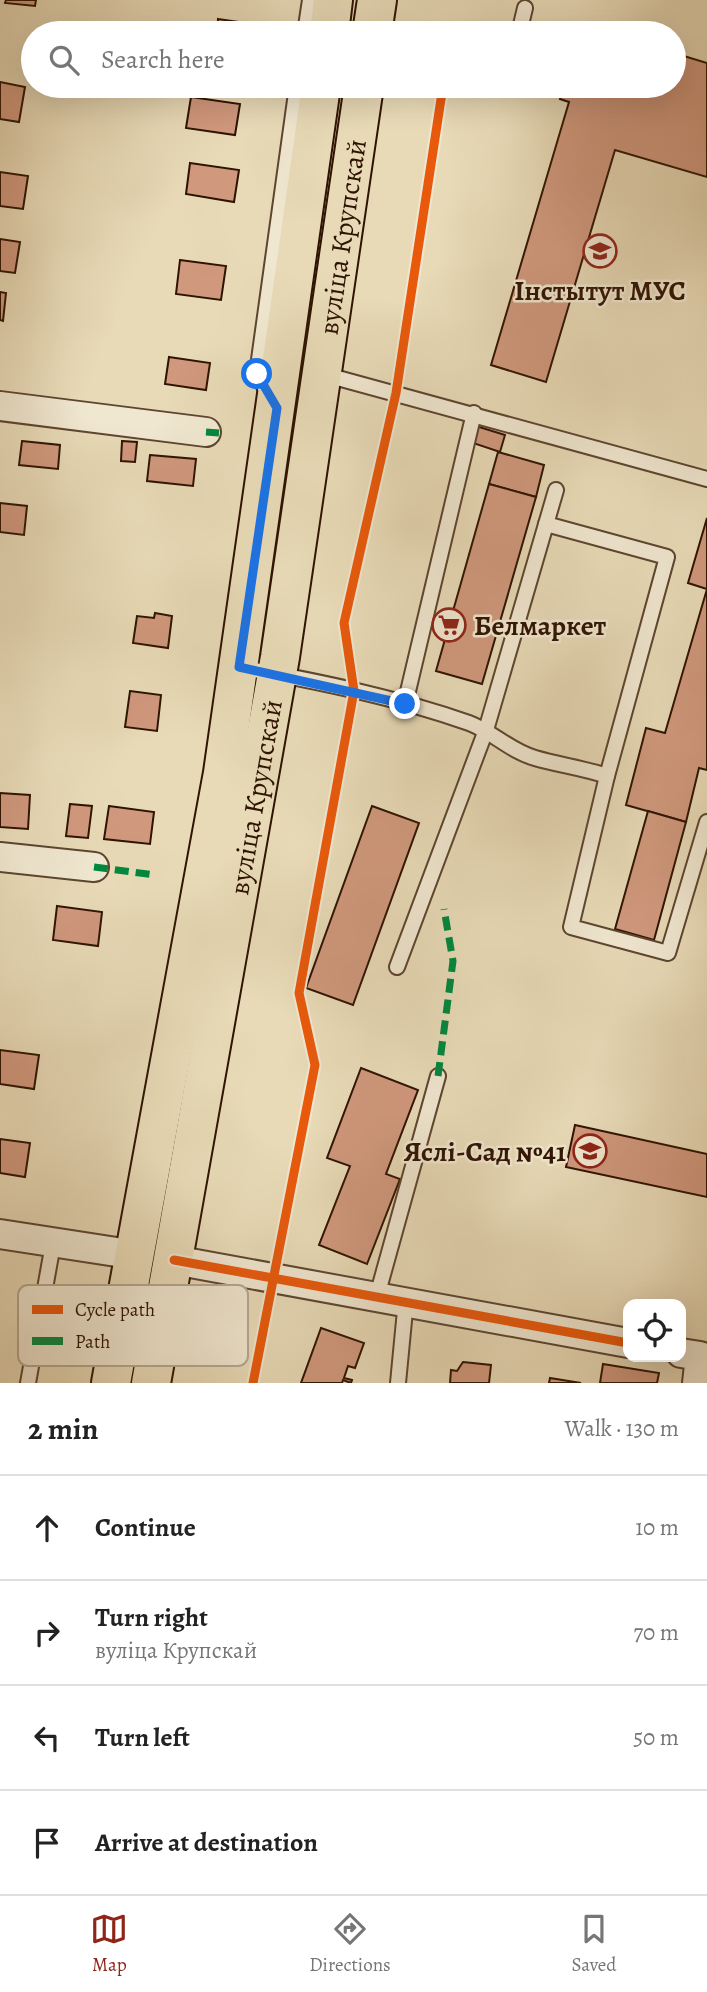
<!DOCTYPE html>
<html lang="en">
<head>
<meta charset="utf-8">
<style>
	:root { --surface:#fff; --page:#f6f6f6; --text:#222; --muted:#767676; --line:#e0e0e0; --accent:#8f2418 }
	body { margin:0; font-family:Alegreya,serif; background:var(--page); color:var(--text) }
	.controls { position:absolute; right:21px; bottom:21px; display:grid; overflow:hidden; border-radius:14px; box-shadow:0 7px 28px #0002 }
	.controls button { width:63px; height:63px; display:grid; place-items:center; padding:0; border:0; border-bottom:2px solid var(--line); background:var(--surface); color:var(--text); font:35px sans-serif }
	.stop { position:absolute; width:21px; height:21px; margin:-16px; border:5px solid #1a73e8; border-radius:50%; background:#fff }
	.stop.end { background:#1a73e8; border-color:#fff; box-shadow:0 2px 7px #0008 }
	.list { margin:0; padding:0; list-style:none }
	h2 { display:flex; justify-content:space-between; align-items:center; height:91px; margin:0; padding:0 28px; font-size:30px }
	h2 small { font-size:23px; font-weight:400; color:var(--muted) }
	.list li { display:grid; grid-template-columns:46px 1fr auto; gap:21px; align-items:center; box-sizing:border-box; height:105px; padding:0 28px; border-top:2px solid var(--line) }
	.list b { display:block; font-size:26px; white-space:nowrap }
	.list p { margin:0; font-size:23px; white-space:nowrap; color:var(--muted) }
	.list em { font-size:23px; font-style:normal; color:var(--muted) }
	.icon { flex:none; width:38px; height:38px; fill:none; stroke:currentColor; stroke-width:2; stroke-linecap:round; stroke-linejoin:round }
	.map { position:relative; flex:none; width:707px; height:1383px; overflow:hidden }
	.search { position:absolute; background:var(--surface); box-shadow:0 7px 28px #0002; left:21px; right:21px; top:21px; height:77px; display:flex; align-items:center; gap:18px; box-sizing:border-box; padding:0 24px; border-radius:38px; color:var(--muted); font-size:26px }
	.sheet { height:511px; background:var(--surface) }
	nav { display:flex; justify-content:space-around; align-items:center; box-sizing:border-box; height:98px; border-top:2px solid var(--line); background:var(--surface); font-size:19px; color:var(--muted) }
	nav a { display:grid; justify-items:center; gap:4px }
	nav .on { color:var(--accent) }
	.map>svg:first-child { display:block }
</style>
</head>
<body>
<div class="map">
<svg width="707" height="1383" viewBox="0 0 707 1383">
	<rect width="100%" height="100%" fill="#e8dab7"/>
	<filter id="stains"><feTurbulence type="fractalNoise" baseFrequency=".00286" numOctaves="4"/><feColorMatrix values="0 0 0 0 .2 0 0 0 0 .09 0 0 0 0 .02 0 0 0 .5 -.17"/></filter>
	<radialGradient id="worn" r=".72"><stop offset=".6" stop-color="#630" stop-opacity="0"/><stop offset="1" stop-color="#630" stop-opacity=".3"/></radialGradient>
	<g fill="#d0987d" stroke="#2f1302" stroke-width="2">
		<polygon points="6,0 36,0 35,6 5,3"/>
		<polygon points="218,19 253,24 251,33 217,33"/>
		<polygon points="582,26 597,30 606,33 579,33"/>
		<polygon points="674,53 707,63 707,177 615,150 546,382 491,365 569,102 560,99 564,86 674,86"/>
		<polygon points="0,82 25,87 19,122 0,119"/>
		<polygon points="191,97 240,104 235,135 186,128"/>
		<polygon points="190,163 239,170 234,202 186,194"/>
		<polygon points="0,172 28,176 23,209 0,206"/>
		<polygon points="0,239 20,242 15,273 0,271"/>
		<polygon points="180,260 226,266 221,300 176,294"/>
		<polygon points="0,292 6,293 3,321 0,320"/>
		<polygon points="169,357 210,363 206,390 165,384"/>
		<polygon points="476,426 505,435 500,452 470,442"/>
		<polygon points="22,441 60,445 58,469 19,465"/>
		<polygon points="122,441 137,442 135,462 121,461"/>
		<polygon points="498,452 544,465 536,497 489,484"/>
		<polygon points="150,455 196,459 193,486 147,481"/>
		<polygon points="489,484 536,497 482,684 436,671"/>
		<polygon points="0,503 27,506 24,535 0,532"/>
		<polygon points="707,518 707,770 699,768 686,822 626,805 646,728 665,733 707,589 688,583"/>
		<polygon points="155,613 172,616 168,648 133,643 137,616 154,618"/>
		<polygon points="130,691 161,695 157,731 125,727"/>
		<polygon points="0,793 30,795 28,829 0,827"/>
		<polygon points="70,804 92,806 88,838 66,836"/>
		<polygon points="109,806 154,812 150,844 104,839"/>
		<polygon points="372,806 419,823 353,1005 306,988"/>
		<polygon points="648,811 686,822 654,940 615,929"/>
		<polygon points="57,906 102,912 98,946 53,940"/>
		<polygon points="0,1050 39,1055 34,1089 0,1084"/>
		<polygon points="361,1068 418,1090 386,1174 400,1179 367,1264 319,1245 350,1166 327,1158"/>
		<polygon points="575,1125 707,1154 707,1197 566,1167"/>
		<polygon points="0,1139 30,1143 25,1177 0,1173"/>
		<polygon points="321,1328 364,1343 355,1368 348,1366 344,1378 352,1380 351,1383 343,1380 342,1383 301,1383"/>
		<polygon points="463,1362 491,1365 489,1383 450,1383 451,1370 457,1371"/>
		<polygon points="603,1364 659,1373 657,1383 600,1383"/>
		<polygon points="550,1378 581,1383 549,1383"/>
	</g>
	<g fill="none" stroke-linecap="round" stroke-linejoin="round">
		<defs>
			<g id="lane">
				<polyline points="305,33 310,0"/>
				<polyline points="519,33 525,8"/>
				<polyline points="323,374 707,479"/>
				<polyline points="268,393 257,374 297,86"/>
				<polyline points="546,524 667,557 607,776 571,927 668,953 707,822"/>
				<path d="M239,667c77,14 156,30 230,56 24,9 41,28 66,35 24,7 48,10 72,18"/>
				<polyline points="405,704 474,413"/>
				<polyline points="397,967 486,730 556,490"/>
				<polyline points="377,1296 438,1076"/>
				<polyline points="28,1383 53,1244"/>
				<polyline points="398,1383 406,1300"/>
			</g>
			<g id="street">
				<polyline points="0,406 206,432"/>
				<polyline points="0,857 94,867"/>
				<polyline points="0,1234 136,1255"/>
				<polyline points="174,1260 628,1343"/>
				<polyline points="681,1353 700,1356 697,1383"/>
			</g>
			<g id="primary">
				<polyline points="329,33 333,0"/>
				<polyline points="372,33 377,0"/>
				<polyline points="111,1383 223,773 321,86"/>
				<path id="s1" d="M151,1383l129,-726 84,-571"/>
			</g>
		</defs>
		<use href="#lane" stroke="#5d452f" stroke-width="18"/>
		<use href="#street" stroke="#5d452f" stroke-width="32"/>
		<use href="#primary" stroke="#2f1302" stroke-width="42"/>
		<use href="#lane" stroke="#f0e7d0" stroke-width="14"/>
		<use href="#street" stroke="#f0e7d0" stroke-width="28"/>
		<use href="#primary" stroke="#e8dab7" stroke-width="38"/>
		<g stroke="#00873e" stroke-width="7" stroke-dasharray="14 7" stroke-linecap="butt">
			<polyline points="206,432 219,433"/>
			<polyline points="94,867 155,875"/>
			<polyline points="438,1076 453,961 444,909"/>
		</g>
		<defs>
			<g id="cycleway">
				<polyline points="174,1260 628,1343"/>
				<polyline points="253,1383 315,1065 299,993 354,691 344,623 396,393 443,86"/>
			</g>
		</defs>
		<use href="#cycleway" stroke="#f0e7d0" stroke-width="13"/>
		<use href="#cycleway" stroke="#e8590c" stroke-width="9"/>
	</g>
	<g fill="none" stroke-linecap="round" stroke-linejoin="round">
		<polyline stroke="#1a73e8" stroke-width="9" points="257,374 277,408 239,667 405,704"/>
	</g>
	<defs>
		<symbol id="university-ring" viewBox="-11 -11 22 22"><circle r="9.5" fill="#f0e7d0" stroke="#8f2418" stroke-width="1.5"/><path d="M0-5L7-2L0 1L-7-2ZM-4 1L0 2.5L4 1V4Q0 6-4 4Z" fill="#8f2418"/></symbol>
		<symbol id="supermarket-ring" viewBox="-11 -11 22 22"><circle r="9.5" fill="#f0e7d0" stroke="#8f2418" stroke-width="1.5"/><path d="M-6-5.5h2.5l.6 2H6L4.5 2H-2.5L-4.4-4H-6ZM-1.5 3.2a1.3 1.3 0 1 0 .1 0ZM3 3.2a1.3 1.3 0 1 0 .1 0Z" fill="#8f2418"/></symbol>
		<symbol id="school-ring" viewBox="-11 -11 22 22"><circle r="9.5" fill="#f0e7d0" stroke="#8f2418" stroke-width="1.5"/><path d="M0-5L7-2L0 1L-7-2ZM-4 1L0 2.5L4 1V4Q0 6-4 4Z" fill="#8f2418"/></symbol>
	</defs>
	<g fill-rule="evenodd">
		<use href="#university-ring" x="581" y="232" width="38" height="38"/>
		<use href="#supermarket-ring" x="430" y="606" width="38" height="38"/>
		<use href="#school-ring" x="571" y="1132" width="38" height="38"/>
	</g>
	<g text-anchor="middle" stroke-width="5" stroke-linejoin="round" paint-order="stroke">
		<g font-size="28" fill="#2f1302" stroke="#f0e7d0">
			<text dy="10" stroke="none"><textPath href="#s1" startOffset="1162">вуліца Крупскай</textPath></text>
			<text dy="10" stroke="none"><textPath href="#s1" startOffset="595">вуліца Крупскай</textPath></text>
		</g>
		<g font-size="28" font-weight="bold" fill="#2f1302" stroke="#f0e7d0">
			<text x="600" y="300">Інстытут МУС</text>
			<text x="474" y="635" text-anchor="start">Белмаркет</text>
			<text x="566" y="1161" text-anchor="end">Яслі-Сад №41</text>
		</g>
	</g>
	<rect x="18" y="1285" width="230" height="81" rx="10" fill="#f0e7d0" stroke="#b6a792" stroke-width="2"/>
	<rect x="32" y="1305" width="31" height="9" fill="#e8590c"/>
	<rect x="32" y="1337" width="31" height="8" fill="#00873e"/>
	<g font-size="19" fill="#2f1302">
		<text x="75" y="1316">Cycle path</text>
		<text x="75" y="1348">Path</text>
	</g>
	<rect width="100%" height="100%" filter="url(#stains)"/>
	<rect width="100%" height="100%" fill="url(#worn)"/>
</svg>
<div class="controls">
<button><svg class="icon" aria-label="locate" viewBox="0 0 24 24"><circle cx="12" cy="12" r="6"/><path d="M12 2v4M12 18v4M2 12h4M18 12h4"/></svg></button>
</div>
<div class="stop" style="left:257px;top:374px"></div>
<div class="stop end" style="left:405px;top:704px"></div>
<div class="search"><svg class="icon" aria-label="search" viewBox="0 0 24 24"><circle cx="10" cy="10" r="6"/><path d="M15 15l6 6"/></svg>Search here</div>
</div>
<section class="sheet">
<h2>2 min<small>Walk · 130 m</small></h2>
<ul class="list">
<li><svg class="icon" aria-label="ahead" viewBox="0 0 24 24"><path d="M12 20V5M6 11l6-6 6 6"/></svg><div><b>Continue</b></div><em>10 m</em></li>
<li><svg class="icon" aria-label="right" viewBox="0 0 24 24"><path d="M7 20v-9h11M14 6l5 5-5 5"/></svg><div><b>Turn right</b><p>вуліца Крупскай</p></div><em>70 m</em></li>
<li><svg class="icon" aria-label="left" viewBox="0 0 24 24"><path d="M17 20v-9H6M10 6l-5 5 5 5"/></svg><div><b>Turn left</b></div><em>50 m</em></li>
<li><svg class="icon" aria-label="arrive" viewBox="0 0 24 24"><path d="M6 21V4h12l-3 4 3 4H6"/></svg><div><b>Arrive at destination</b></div></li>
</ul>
</section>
<nav>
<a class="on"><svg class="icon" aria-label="map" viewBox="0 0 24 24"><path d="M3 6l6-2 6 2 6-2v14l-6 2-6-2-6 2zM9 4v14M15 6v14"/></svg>Map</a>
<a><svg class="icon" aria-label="directions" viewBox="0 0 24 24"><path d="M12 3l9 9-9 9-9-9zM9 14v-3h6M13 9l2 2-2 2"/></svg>Directions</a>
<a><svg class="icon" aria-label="saved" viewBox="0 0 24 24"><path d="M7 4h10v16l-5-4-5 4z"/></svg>Saved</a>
</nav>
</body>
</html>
